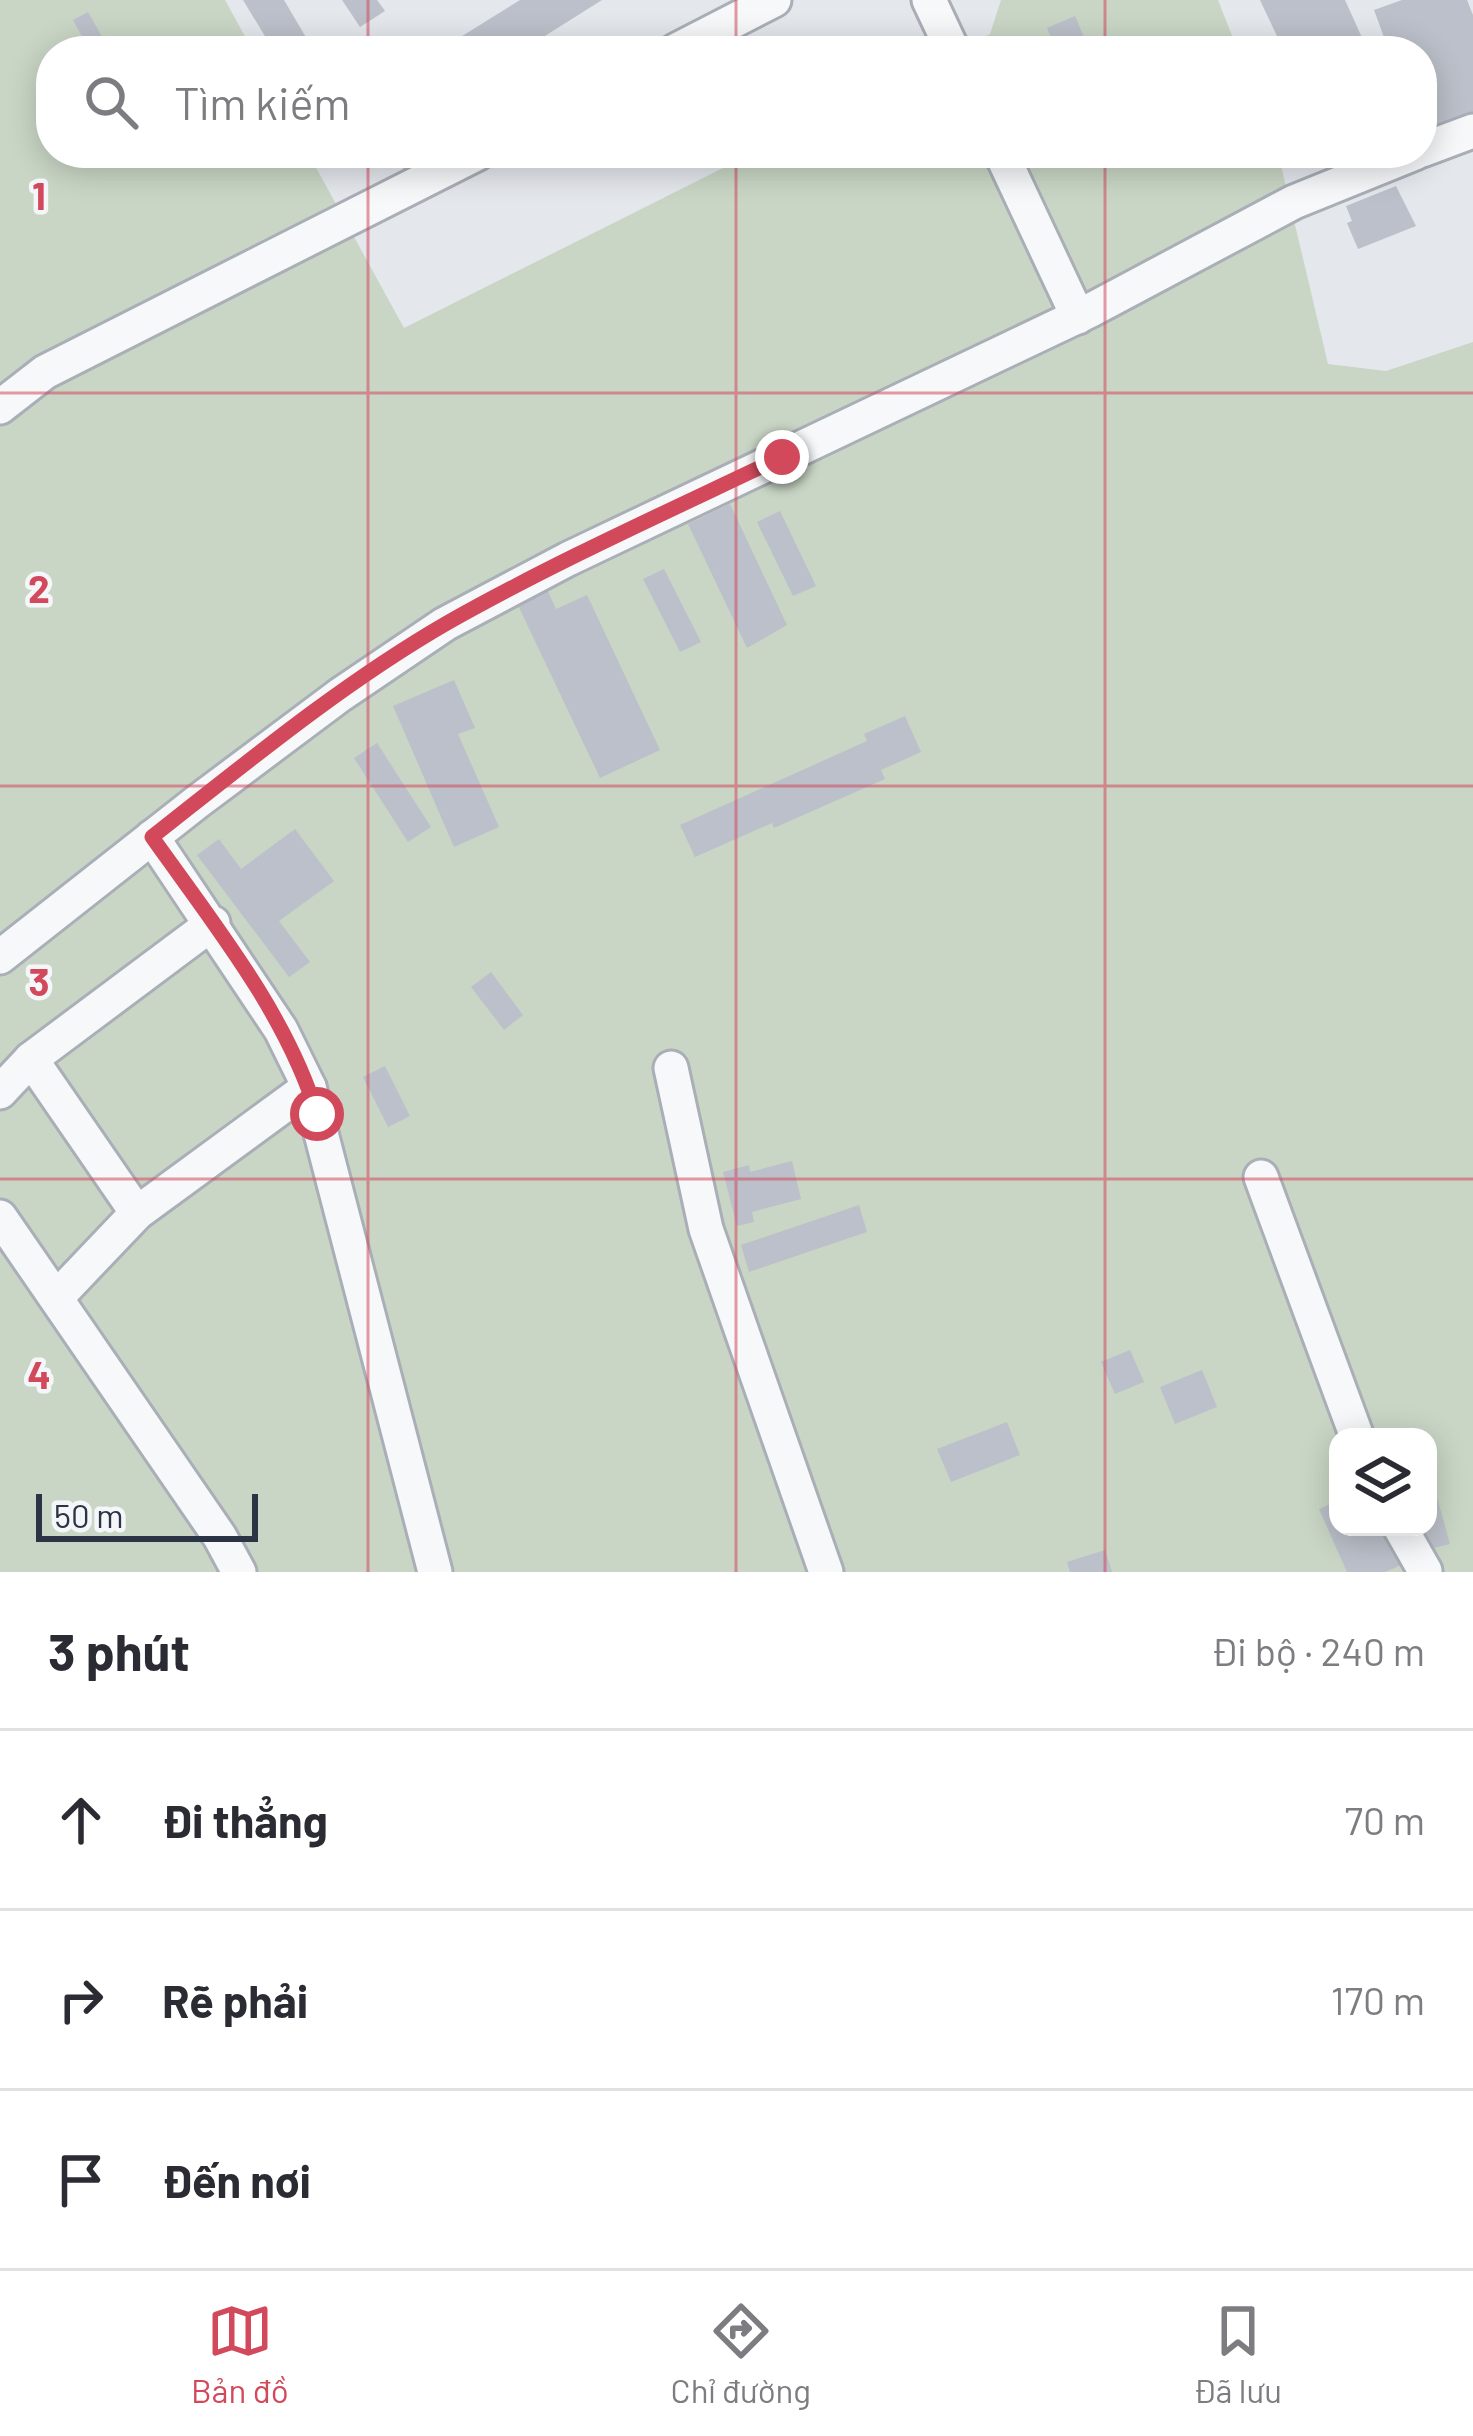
<!DOCTYPE html>
<html lang="vi">
<head>
<meta charset="utf-8">
<style>
	:root { --surface:#fff; --page:#f2f2f3; --text:#2b2b33; --muted:#7c7c81; --line:#e1e1e2; --accent:#d1495b }
	body { margin:0; font-family:Barlow,sans-serif; background:var(--page); color:var(--text) }
	.controls { position:absolute; right:36px; bottom:36px; display:grid; overflow:hidden; border-radius:24px; box-shadow:0 6px 30px #0003 }
	.controls button { width:108px; height:108px; display:grid; place-items:center; padding:0; border:0; border-bottom:3px solid var(--line); background:var(--surface); color:var(--text); font:60px sans-serif }
	.scale { position:absolute; left:36px; bottom:30px; width:222px; box-sizing:border-box; padding-left:12px; border:6px solid #2b3445; border-top:0; font-size:33px; line-height:42px; white-space:nowrap; color:#2b3445; -webkit-text-stroke:9px #f4f6f9; paint-order:stroke }
	.stop { position:absolute; width:36px; height:36px; margin:-27px; border:9px solid #d1495b; border-radius:50%; background:#fff }
	.stop.end { background:#d1495b; border-color:#fff; box-shadow:0 3px 12px #0008 }
	.list { margin:0; padding:0; list-style:none }
	h2 { display:flex; justify-content:space-between; align-items:center; height:156px; margin:0; padding:0 48px; font-size:51px }
	h2 small { font-size:39px; font-weight:400; color:var(--muted) }
	.list li { display:grid; grid-template-columns:78px 1fr auto; gap:36px; align-items:center; box-sizing:border-box; height:180px; padding:0 48px; border-top:3px solid var(--line) }
	.list b { display:block; font-size:45px; white-space:nowrap }
	.list em { font-size:39px; font-style:normal; color:var(--muted) }
	.icon { flex:none; width:66px; height:66px; fill:none; stroke:currentColor; stroke-width:2; stroke-linecap:round; stroke-linejoin:round }
	.map { position:relative; flex:none; width:1473px; height:1572px; overflow:hidden }
	.search { position:absolute; background:var(--surface); box-shadow:0 6px 30px #0003; left:36px; right:36px; top:36px; height:132px; display:flex; align-items:center; gap:30px; box-sizing:border-box; padding:0 42px; border-radius:48px; color:var(--muted); font-size:45px }
	.sheet { height:696px; background:var(--surface) }
	nav { display:flex; justify-content:space-around; align-items:center; box-sizing:border-box; height:168px; border-top:3px solid var(--line); background:var(--surface); font-size:33px; color:var(--muted) }
	nav a { display:grid; justify-items:center; gap:6px }
	nav .on { color:var(--accent) }
	.map>svg:first-child { display:block }
</style>
</head>
<body>
<div class="map">
<svg width="1473" height="1572" viewBox="0 0 1473 1572">
	<rect width="100%" height="100%" fill="#e4e7ec"/>
	<g fill="#c9d6c5" fill-rule="evenodd">
		<path d="M0,0h225l28,51h-202v102h257l96,175 349,-175h525l50,211 58,7 87,-29v1230h-1473zM1338,1437h90v90h-90z"/>
		<polygon points="1001,0 1218,0 1238,51 957,51 990,34"/>
	</g>
	<g fill="#bbc0ca">
		<polygon points="243,0 284,0 314,51 274,51"/>
		<polygon points="342,0 377,0 385,11 360,27"/>
		<polygon points="520,0 602,0 521,51 438,51"/>
		<polygon points="1260,0 1345,0 1368,51 1284,51"/>
		<polygon points="1402,0 1467,0 1473,15 1473,125 1422,137 1422,51 1389,51 1374,10"/>
		<polygon points="88,12 110,51 90,51 73,20"/>
		<polygon points="1075,16 1090,51 1057,51 1047,28"/>
		<polygon points="393,153 433,153 439,163 411,181"/>
		<polygon points="1396,186 1416,226 1358,249 1347,223 1352,221 1346,206"/>
		<polygon points="730,504 787,625 747,648 688,524"/>
		<polygon points="780,511 816,586 793,596 757,522"/>
		<polygon points="664,569 701,642 680,652 643,579"/>
		<polygon points="546,587 556,609 587,595 660,750 600,778 516,601"/>
		<polygon points="454,680 475,728 458,734 499,827 454,847 393,706"/>
		<polygon points="905,716 921,752 881,770 885,779 774,828 772,823 695,857 680,825 867,741 864,734"/>
		<polygon points="377,743 431,827 408,842 354,758"/>
		<polygon points="295,829 334,881 279,921 310,962 289,977 197,855 219,839 241,869"/>
		<polygon points="491,972 523,1015 504,1030 471,987"/>
		<polygon points="385,1066 410,1116 388,1127 363,1077"/>
		<polygon points="792,1161 801,1199 752,1212 754,1222 737,1226 723,1172 749,1165 750,1172"/>
		<polygon points="859,1205 867,1232 749,1272 741,1245"/>
		<polygon points="1130,1350 1144,1382 1115,1394 1101,1362"/>
		<polygon points="1202,1370 1217,1407 1175,1424 1160,1387"/>
		<polygon points="1007,1422 1020,1455 951,1482 937,1449"/>
		<polygon points="1428,1465 1450,1544 1418,1552 1411,1527 1428,1527"/>
		<polygon points="1338,1501 1338,1527 1388,1527 1404,1564 1385,1572 1347,1572 1319,1509"/>
		<polygon points="1105,1550 1112,1572 1070,1572 1067,1562"/>
	</g>
	<g fill="none" stroke-linecap="round" stroke-linejoin="round">
		<defs>
			<g id="minor">
				<polyline points="929,0 953,51"/>
				<polyline points="675,51 774,0"/>
				<polyline points="1422,150 1473,131"/>
				<polyline points="1001,153 1078,317"/>
				<polyline points="0,407 45,372 478,153"/>
				<polyline points="152,837 281,1030 309,1087 435,1572"/>
				<polyline points="0,957 197,802 340,695 445,624 568,559 1091,310 1294,202 1415,153"/>
				<polyline points="31,1059 137,1213"/>
				<polyline points="671,1068 706,1229 826,1572"/>
				<polyline points="0,1092 31,1059 213,923"/>
				<polyline points="1261,1177 1357,1437"/>
				<polyline points="0,1217 220,1537 239,1572"/>
				<polyline points="57,1297 137,1213 309,1087"/>
				<polyline points="1400,1527 1425,1571"/>
			</g>
		</defs>
		<use href="#minor" stroke="#a9aeb7" stroke-width="39"/>
		<use href="#minor" stroke="#f7f8fa" stroke-width="33"/>
	</g>
	<g fill="none" stroke-linecap="round" stroke-linejoin="round">
		<path stroke="#d1495b" stroke-width="15" d="M317,1114c-31,-101 -104,-191 -165,-277 94,-74 191,-154 295,-214 108,-61 222,-112 335,-166"/>
	</g>
	<path fill="none" stroke="#d1495b" stroke-width="3" stroke-opacity="0.55" d="M368,0v51M736,0v51M1105,0v51M368,153v1419M736,153v1419M1105,153v1419M0,393h1473M0,786h1473M0,1179h1473"/>
	<g font-size="39" text-anchor="middle" font-weight="bold" fill="#d1495b" stroke="#f4f6f9" stroke-width="9" stroke-linejoin="round" paint-order="stroke">
		<text x="39" y="210">1</text>
		<text x="39" y="603">2</text>
		<text x="39" y="996">3</text>
		<text x="39" y="1389">4</text>
	</g>
</svg>
<div class="controls">
<button><svg class="icon" aria-label="layers" viewBox="0 0 24 24"><path d="M12 4l9 5-9 5-9-5zM3 14l9 5 9-5"/></svg></button>
</div>
<div class="scale">50 m</div>
<div class="stop" style="left:317px;top:1114px"></div>
<div class="stop end" style="left:782px;top:457px"></div>
<div class="search"><svg class="icon" aria-label="search" viewBox="0 0 24 24"><circle cx="10" cy="10" r="6"/><path d="M15 15l6 6"/></svg>Tìm kiếm</div>
</div>
<section class="sheet">
<h2>3 phút<small>Đi bộ · 240 m</small></h2>
<ul class="list">
<li><svg class="icon" aria-label="ahead" viewBox="0 0 24 24"><path d="M12 20V5M6 11l6-6 6 6"/></svg><div><b>Đi thẳng</b></div><em>70 m</em></li>
<li><svg class="icon" aria-label="right" viewBox="0 0 24 24"><path d="M7 20v-9h11M14 6l5 5-5 5"/></svg><div><b>Rẽ phải</b></div><em>170 m</em></li>
<li><svg class="icon" aria-label="arrive" viewBox="0 0 24 24"><path d="M6 21V4h12l-3 4 3 4H6"/></svg><div><b>Đến nơi</b></div></li>
</ul>
</section>
<nav>
<a class="on"><svg class="icon" aria-label="map" viewBox="0 0 24 24"><path d="M3 6l6-2 6 2 6-2v14l-6 2-6-2-6 2zM9 4v14M15 6v14"/></svg>Bản đồ</a>
<a><svg class="icon" aria-label="directions" viewBox="0 0 24 24"><path d="M12 3l9 9-9 9-9-9zM9 14v-3h6M13 9l2 2-2 2"/></svg>Chỉ đường</a>
<a><svg class="icon" aria-label="saved" viewBox="0 0 24 24"><path d="M7 4h10v16l-5-4-5 4z"/></svg>Đã lưu</a>
</nav>
</body>
</html>
